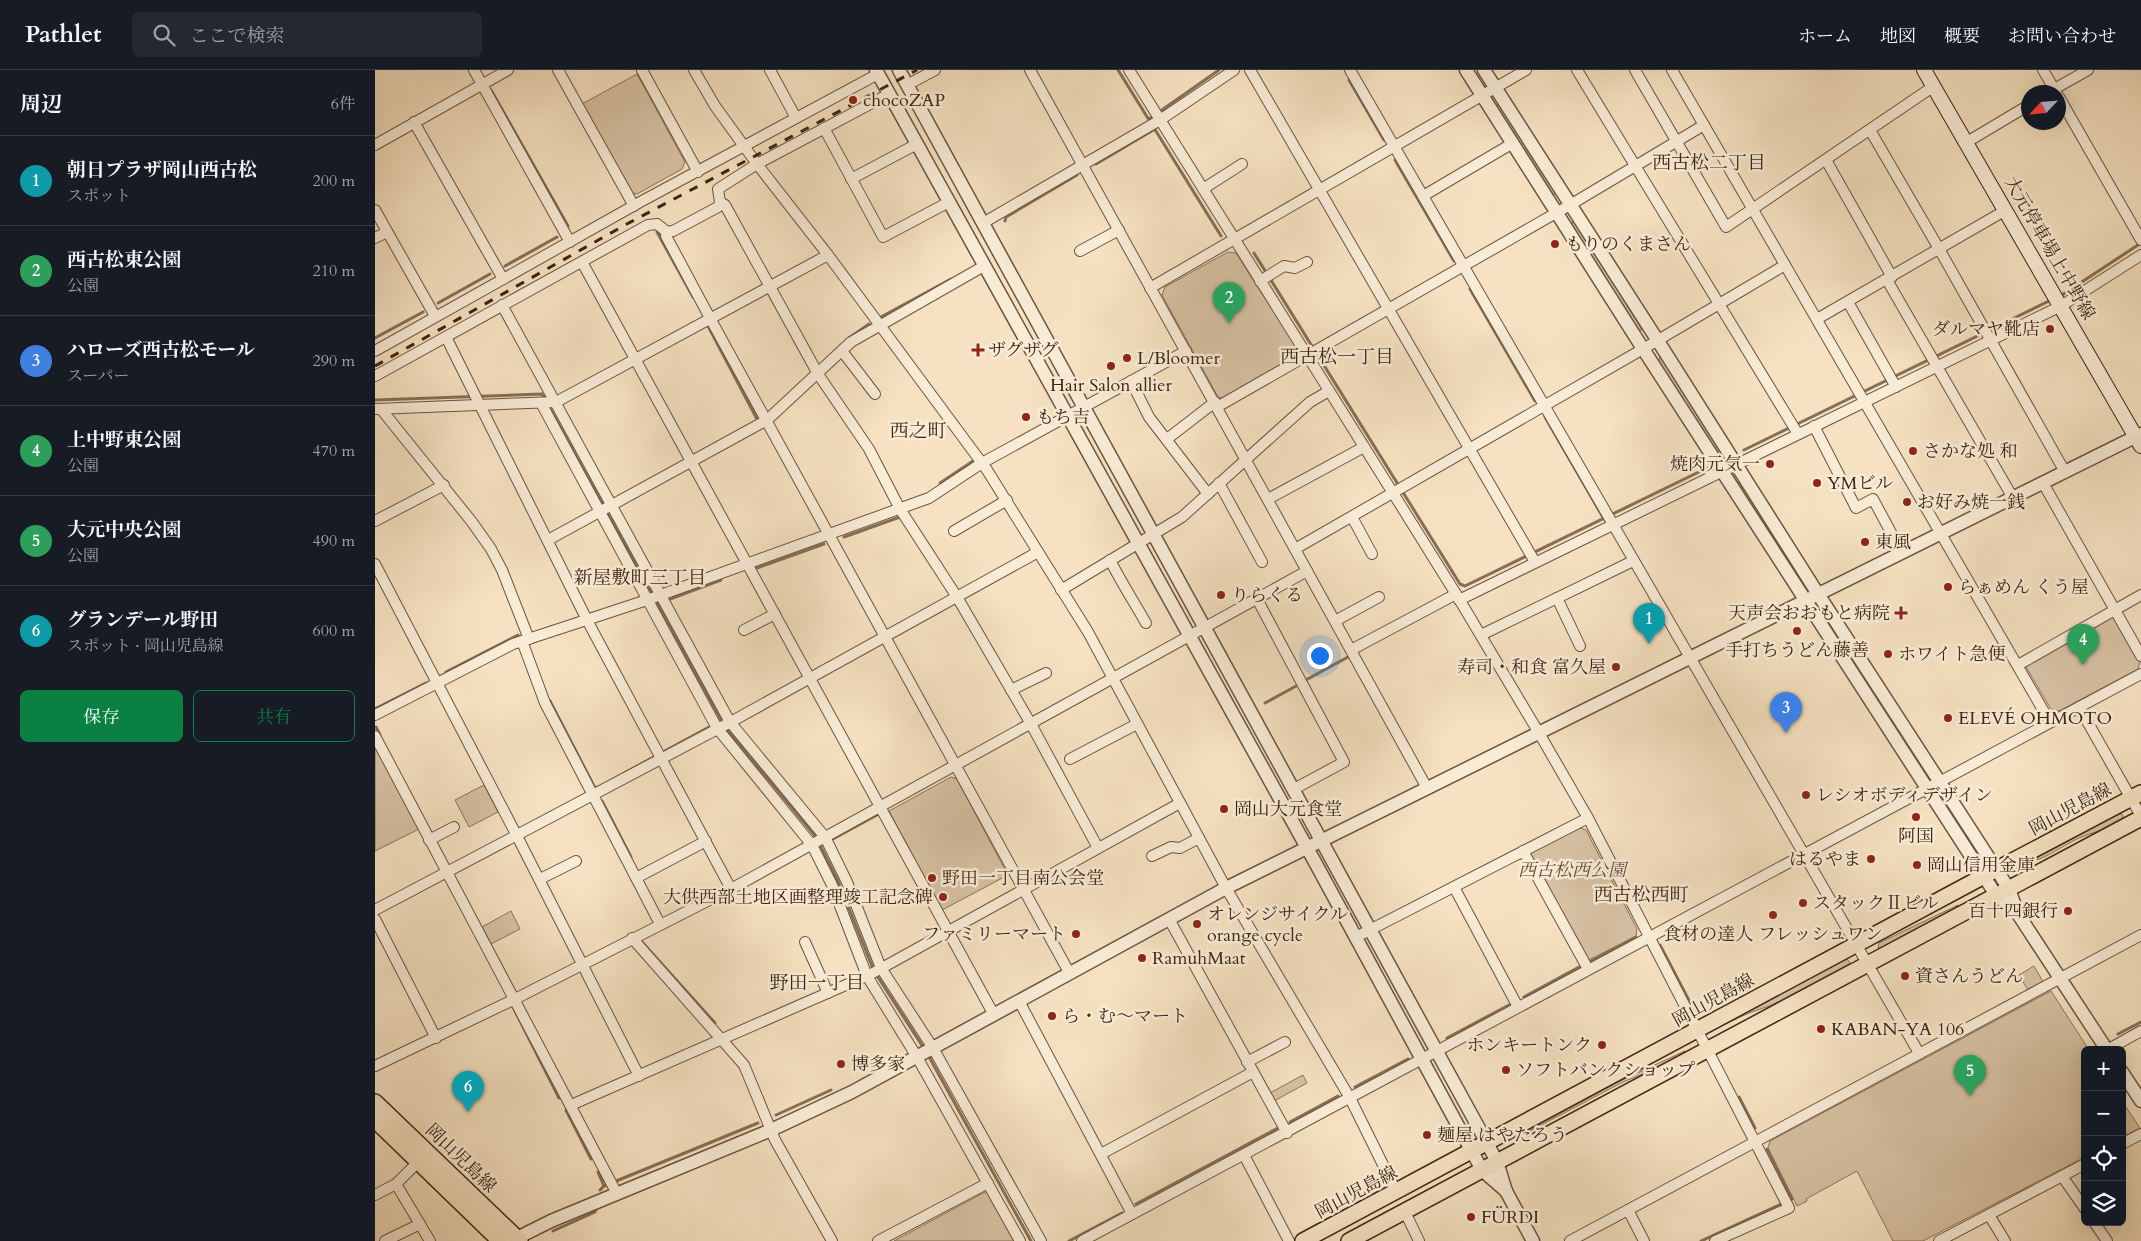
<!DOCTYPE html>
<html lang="ja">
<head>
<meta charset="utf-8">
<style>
	:root { --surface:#171b24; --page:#242831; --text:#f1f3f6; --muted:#9ea1a6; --line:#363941; --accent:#0b8043 }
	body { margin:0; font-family:Cardo,"Noto Serif JP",serif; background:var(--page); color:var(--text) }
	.controls { position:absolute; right:15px; bottom:15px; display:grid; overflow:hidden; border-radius:8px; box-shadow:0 5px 20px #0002 }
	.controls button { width:45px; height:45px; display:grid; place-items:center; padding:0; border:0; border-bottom:1px solid var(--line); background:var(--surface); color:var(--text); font:25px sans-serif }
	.compass { position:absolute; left:1646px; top:15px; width:45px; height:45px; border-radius:50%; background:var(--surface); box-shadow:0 5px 20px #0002; rotate:244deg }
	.you { position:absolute; left:944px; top:585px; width:18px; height:18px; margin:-12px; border:4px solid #fff; border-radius:50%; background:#1a73e8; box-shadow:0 0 0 8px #1a73e833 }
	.badge { display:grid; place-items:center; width:32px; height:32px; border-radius:50%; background:var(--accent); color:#fff; font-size:16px; font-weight:700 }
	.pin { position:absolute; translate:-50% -41px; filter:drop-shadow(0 1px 2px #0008) }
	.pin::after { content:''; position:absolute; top:26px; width:18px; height:15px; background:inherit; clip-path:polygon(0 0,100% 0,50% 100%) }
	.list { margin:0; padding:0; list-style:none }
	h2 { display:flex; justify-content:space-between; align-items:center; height:65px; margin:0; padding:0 20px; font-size:21px }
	h2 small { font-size:16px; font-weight:400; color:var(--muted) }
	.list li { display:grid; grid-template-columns:32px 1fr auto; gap:15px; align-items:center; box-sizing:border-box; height:90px; padding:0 20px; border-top:1px solid var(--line) }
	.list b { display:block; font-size:19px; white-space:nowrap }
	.list p { margin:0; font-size:16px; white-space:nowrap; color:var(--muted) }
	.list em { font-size:16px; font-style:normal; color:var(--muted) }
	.actions { display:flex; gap:10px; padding:15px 20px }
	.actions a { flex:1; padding:11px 0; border:1px solid var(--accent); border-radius:8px; text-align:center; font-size:18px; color:var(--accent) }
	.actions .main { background:var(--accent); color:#fff }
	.icon { flex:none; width:28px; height:28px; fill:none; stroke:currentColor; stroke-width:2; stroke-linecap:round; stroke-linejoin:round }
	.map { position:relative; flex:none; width:1766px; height:1171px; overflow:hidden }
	header { display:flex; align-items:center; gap:30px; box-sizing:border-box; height:70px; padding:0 25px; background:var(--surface); border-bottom:1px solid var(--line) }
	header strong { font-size:24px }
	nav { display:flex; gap:28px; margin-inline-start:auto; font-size:18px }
	.search { width:350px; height:45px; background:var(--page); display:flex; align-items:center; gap:12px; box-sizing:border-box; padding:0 18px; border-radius:8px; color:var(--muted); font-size:19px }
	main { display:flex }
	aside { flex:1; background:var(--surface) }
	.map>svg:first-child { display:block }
</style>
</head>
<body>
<header>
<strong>Pathlet</strong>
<div class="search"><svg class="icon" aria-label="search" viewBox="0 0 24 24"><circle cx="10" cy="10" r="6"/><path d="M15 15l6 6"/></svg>ここで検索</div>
<nav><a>ホーム</a><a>地図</a><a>概要</a><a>お問い合わせ</a></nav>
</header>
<main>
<aside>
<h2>周辺<small>6件</small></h2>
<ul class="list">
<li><span class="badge" style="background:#0f9aa8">1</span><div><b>朝日プラザ岡山西古松</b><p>スポット</p></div><em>200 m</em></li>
<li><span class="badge" style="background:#2e9e5b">2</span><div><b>西古松東公園</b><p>公園</p></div><em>210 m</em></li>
<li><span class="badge" style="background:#3f7fe0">3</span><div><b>ハローズ西古松モール</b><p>スーパー</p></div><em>290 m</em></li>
<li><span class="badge" style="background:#2e9e5b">4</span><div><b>上中野東公園</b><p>公園</p></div><em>470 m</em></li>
<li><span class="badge" style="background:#2e9e5b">5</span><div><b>大元中央公園</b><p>公園</p></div><em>490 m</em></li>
<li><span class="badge" style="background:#0f9aa8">6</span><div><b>グランデール野田</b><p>スポット · 岡山児島線</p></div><em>600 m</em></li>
</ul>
<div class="actions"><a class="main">保存</a><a>共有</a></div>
</aside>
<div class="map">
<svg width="1766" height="1171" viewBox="0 0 1766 1171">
	<rect width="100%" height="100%" fill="#f6e2c2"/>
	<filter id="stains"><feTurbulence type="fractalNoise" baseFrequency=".004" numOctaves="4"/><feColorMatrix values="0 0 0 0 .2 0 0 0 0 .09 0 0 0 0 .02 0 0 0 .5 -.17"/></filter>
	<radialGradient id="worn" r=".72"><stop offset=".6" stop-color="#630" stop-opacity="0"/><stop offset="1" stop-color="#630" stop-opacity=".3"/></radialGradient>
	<g fill="#d7c2a4" stroke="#8a735a">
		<polygon points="262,4 310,92 307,99 262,124 256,123 207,34"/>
		<polygon points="1123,34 1181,123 1180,124 1177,124 1122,37"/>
		<polygon points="1198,151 1200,151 1267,260 1264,260 1197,155"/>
		<polygon points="853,182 861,183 923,280 922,288 849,329 843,327 787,225 790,217"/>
		<polygon points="1285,287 1347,382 1346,384 1342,383 1284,291"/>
		<path d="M1364,411c22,31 40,63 60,95l-2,1 -59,-93z"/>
		<polygon points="1735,546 1739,548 1765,592 1763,599 1684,641 1676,639 1651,597 1651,593"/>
		<polygon points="1478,587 1550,701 1547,701 1490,611"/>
		<polygon points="0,674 44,759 0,781"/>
		<polygon points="576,707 582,709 633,805 567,840 514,741"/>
		<polygon points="109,715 123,742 94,757 80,730"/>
		<path d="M1742,744h5l1,3c-7,11 -27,14 -39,19 -16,6 -31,18 -47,24l1,-3z"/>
		<polygon points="1205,758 1211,760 1262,859 1261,866 1214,890 1211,889 1154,787 1156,783"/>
		<polygon points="1583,835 1582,837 1507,878 1503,878 1504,873"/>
		<polygon points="136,841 145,859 116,874 107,857"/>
		<polygon points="1472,889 1475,893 1472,895 1397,935 1374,943 1346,956 1347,954"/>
		<polygon points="1659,896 1668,912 1653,920 1644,905"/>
		<polygon points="1676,921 1714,980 1710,980 1710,1087 1548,1171 1518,1171 1482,1101 1431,1129 1432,1131 1422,1136 1393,1078 1395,1071"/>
		<polygon points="1310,981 1309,984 1273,1002 1248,1012 1155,1061 1156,1059 1247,1010"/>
		<polygon points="928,1005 932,1013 899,1031 895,1023"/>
		<polygon points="1747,1031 1765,1058 1747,1067"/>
		<polygon points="612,1121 639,1171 519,1171"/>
	</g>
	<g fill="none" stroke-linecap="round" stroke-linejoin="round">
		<g stroke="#866f57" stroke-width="3">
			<polyline points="743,0 846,166"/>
			<polyline points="974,10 1009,70"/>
			<polyline points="116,20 193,156"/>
			<polyline points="774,49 844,0"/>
			<polyline points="1020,90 1079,191"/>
			<polyline points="721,94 780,59"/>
			<polyline points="630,151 631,147 702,105"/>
			<polyline points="282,162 318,227"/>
			<polyline points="879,183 1085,514 1090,516 1332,398"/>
			<polyline points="130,196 182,167"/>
			<polyline points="1095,219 1160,331"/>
			<polyline points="1687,225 1766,173"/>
			<polyline points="63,233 115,204"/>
			<polyline points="504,248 576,209"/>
			<polyline points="333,256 383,351"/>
			<polyline points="0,268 48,242"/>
			<polyline points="474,268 494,254"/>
			<polyline points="0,330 167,324 350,657 441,767 463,811 499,901 550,980"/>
			<polyline points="1170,347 1229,449"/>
			<polyline points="1369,380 1676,230"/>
			<polyline points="565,413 598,391"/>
			<polyline points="469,467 525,447"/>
			<polyline points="382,498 449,474"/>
			<polyline points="295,529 346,510"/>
			<polyline points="71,602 143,565"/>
			<polyline points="929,611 973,587"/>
			<polyline points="175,631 220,718 223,717"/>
			<polyline points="890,633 923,615"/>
			<polyline points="0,639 51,613"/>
			<polyline points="1,657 5,665"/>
			<polyline points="242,707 336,656"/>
			<polyline points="227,731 256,787"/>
			<polyline points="456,770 502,745"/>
			<polyline points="267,872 340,953"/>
			<polyline points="1285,875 1319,940"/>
			<polyline points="1216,891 1261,867"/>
			<polyline points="1149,927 1204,897"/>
			<polyline points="140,941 184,1028"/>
			<polyline points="1743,964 1766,952"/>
			<polyline points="1072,968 1134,935"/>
			<polyline points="553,985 656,1171"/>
			<polyline points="980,1017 1033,989"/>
			<polyline points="1364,1027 1380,1058"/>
			<polyline points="191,1040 216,1089"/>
			<polyline points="401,1045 456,1020"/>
			<polyline points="915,1052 963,1026"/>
			<polyline points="1392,1079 1417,1129"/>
			<polyline points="223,1102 229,1116"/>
			<polyline points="225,1120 229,1116 383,1053"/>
			<polyline points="761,1134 903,1058"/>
			<polyline points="178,1161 220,1142 221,1139"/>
			<polyline points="694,1171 747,1143"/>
			<polyline points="1326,1171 1417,1129"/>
		</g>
		<defs>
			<g id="minor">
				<polyline points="99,0 195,172"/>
				<polyline points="183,0 259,136"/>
				<polyline points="267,0 323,102"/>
				<polyline points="319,0 340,36 382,94 453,185 612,400 713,562 851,818 975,1028 1021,1121"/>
				<polyline points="395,0 421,48"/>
				<polyline points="655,0 1052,718"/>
				<polyline points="754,0 1081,524 1164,663 1213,748 1414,1138 1340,1171"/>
				<polyline points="875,0 1160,492"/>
				<polyline points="975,0 1544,983"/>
				<polyline points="1202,0 1423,364"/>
				<polyline points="1260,0 1351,157 1559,16"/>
				<polyline points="1297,0 1675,652"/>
				<polyline points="1668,0 1681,22"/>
				<polyline points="532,15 560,0"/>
				<polyline points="1674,22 1713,0"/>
				<polyline points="1684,27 1766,170"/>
				<polyline points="39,52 128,209"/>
				<polyline points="449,58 508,167 574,132"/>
				<polyline points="1495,60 1563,177 1690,402"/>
				<polyline points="1592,72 1654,35"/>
				<polyline points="0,75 133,0"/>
				<polyline points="1451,90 1517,207"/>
				<polyline points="476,109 542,74"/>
				<polyline points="828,119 867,94"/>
				<polyline points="1048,126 1138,73"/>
				<polyline points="345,132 350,135 443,304 494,379 525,439 582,527 656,654 723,778"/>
				<polyline points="0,140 60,246"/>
				<polyline points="608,153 785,50 859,0"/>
				<polyline points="292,162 298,161 343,137 345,132 343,119 382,94 514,24"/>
				<polyline points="0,168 12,162"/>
				<polyline points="705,181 744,160"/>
				<polyline points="207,192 619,945"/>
				<polyline points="1512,210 1638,428"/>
				<polyline points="885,211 909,196 920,198 932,192"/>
				<polyline points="775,218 1151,0"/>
				<polyline points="1473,232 1521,317"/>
				<polyline points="127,235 355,652 450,767 472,812 506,898 558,978 666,1171"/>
				<polyline points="1442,249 1631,140"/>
				<polyline points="71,267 212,550 356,819"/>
				<polyline points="0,281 267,131 503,4"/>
				<polyline points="467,281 500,324"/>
				<polyline points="0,306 273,155 282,154 292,162 291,166 335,248 695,904"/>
				<polyline points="756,311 774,347 833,424"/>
				<polyline points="166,333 342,658 437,775 457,815 492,906 542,987 645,1171"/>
				<polyline points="842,337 1195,135 1329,55"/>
				<polyline points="0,339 181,332 453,185"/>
				<polyline points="6,339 97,452 116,479 127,500 154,569"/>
				<polyline points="1439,356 1481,438 1498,429 1527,483"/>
				<polyline points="792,369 840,332"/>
				<polyline points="844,413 887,492"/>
				<polyline points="1668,413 1766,586"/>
				<polyline points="893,429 989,377"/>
				<polyline points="977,447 997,484"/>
				<polyline points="0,451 69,415"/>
				<polyline points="579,461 632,430"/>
				<polyline points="173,470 392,350 476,272 609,196"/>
				<polyline points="920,479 1268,279 1410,195"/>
				<path d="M735,490c11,22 24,42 36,63"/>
				<polyline points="0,494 142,766 264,1006"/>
				<polyline points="686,520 807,447 935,332 954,321"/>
				<polyline points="1182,528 1205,576"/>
				<polyline points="882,529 969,692 919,719"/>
				<polyline points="1084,530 1686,236 1766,185"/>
				<polyline points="960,551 1004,527"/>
				<polyline points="369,560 400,544"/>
				<polyline points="1106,565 1258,491"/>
				<polyline points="147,571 170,633 285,854"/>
				<polyline points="976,580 1081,524"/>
				<polyline points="1643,595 1766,525"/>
				<polyline points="636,620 671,603"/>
				<polyline points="1704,637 1766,746"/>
				<polyline points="0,645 138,574 272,530 554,428 607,393 811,281"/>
				<polyline points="0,666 241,1122"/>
				<polyline points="695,689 762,654"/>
				<polyline points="54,770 79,757"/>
				<polyline points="1148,781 1213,899"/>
				<polyline points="777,786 796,777 805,778 824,768"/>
				<polyline points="261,808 331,771"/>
				<polyline points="165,809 201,791"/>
				<polyline points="1079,817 1143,937"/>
				<polyline points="0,840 352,654 663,482"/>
				<polyline points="0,849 61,968"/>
				<polyline points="794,849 912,1063"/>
				<polyline points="981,867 1213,748"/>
				<polyline points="257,868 369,995 400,1070 457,1171"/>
				<polyline points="430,872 453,923"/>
				<polyline points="644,931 757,1144"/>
				<polyline points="1732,980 1766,961"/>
				<polyline points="872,992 910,972"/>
				<polyline points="0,996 140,929 356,819 932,501"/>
				<polyline points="196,1035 496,904 805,733"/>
				<polyline points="1747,1074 1766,1064"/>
				<polyline points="726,1084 878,1002"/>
				<polyline points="869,1085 914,1171"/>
				<polyline points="1687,1106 1710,1139"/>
				<polyline points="21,1114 55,1171"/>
				<polyline points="0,1125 21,1114 44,1091"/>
				<polyline points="1253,1140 1269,1171"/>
				<polyline points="1030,1142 1044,1171"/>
				<polyline points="1614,1145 1630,1171"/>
				<polyline points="1719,1152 1732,1171"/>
				<polyline points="10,1171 45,1154"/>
				<polyline points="503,1171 613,1113"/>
				<polyline points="707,1171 1766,604"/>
				<polyline points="1195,1171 1766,865"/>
				<polyline points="1564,1171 1710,1094"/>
			</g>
			<g id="tertiary">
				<polyline points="501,0 941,794 1107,1100 1131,1121"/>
				<polyline points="524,0 1112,1073 1122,1092 1131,1121 1158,1171"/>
				<polyline points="1091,0 1272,285 1621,825 1642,842"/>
				<polyline points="1109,0 1283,271 1443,524 1634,819 1643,844 1732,980"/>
				<polyline points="1747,1002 1766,1031"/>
				<polyline points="136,1171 176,1151 396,1060 477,1022 851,818 1766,364"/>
			</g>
			<polyline id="secondary" points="1549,0 1766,376"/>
			<g id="primary">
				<polyline points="0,1032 145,1171"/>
				<polyline points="0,1050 125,1171"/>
				<polyline points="928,1171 1609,806 1766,723"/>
				<polyline points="974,1171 1766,748"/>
			</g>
		</defs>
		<use href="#minor" stroke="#6b543d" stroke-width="12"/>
		<use href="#tertiary" stroke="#6b543d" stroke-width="15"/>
		<use href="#secondary" stroke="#3d2411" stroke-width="16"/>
		<use href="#primary" stroke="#3d2411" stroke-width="18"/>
		<use href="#minor" stroke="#f9ecd7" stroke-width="10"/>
		<use href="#tertiary" stroke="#f9ecd7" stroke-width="12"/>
		<use href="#secondary" stroke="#f9ecd7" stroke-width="14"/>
		<use href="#primary" stroke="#f6e2c2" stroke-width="15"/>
		<polyline stroke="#3d2411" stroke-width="3" stroke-dasharray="9 9" stroke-linecap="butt" points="0,296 250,155 542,0"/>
	</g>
	<g fill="#8f2418" stroke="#f9ecd7" stroke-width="2">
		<circle cx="478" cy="30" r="5"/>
		<circle cx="1180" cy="174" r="5"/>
		<circle cx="1675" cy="259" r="5"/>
		<path d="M600.5 272.5h5v5h5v5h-5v5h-5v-5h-5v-5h5z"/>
		<circle cx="752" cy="288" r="5"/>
		<circle cx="736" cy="296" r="5"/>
		<circle cx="651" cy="347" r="5"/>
		<circle cx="1538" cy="381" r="5"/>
		<circle cx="1395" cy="394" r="5"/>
		<circle cx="1442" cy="413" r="5"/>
		<circle cx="1532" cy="432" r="5"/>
		<circle cx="1490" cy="472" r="5"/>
		<circle cx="1573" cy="517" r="5"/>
		<circle cx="846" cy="525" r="5"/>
		<path d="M1523.5 535.5h5v5h5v5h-5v5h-5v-5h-5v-5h5z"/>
		<circle cx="1422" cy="561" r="5"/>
		<circle cx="1513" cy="584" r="5"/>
		<circle cx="1241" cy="597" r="5"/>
		<circle cx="1573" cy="648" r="5"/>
		<circle cx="1431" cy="725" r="5"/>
		<circle cx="849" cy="739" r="5"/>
		<circle cx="1541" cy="747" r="5"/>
		<circle cx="1496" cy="789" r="5"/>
		<circle cx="1542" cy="795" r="5"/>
		<circle cx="557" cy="808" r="5"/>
		<circle cx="568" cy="827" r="5"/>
		<circle cx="1428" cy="833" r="5"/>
		<circle cx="1693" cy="841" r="5"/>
		<circle cx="1398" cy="845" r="5"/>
		<circle cx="822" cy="854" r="5"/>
		<circle cx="701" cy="864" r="5"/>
		<circle cx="767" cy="888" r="5"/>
		<circle cx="1530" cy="906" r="5"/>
		<circle cx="677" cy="946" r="5"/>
		<circle cx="1446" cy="959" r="5"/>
		<circle cx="1227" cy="975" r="5"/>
		<circle cx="466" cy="994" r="5"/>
		<circle cx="1131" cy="1000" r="5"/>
		<circle cx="1052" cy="1065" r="5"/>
		<circle cx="1096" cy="1147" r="5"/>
	</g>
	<g text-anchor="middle" stroke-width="5" stroke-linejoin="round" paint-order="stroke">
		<g font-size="18" fill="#3d2411" stroke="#f9ecd7" text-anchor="start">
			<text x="488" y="36">chocoZAP</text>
			<text x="1190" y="180">もりのくまさん</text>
			<text x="1665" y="265" text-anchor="end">ダルマヤ靴店</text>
			<text x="613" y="286">ザグザグ</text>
			<text x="762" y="294">L/Bloomer</text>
			<text x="736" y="321" text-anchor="middle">Hair Salon allier</text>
			<text x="661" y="353">もち吉</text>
			<text x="1548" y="387">さかな処 和</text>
			<text x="1385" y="400" text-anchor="end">焼肉元気一</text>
			<text x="1452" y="419">YMビル</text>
			<text x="1542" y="438">お好み焼一銭</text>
			<text x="1500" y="478">東風</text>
			<text x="1583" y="523">らぁめん くう屋</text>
			<text x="856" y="531">りらくる</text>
			<text x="1515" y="549" text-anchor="end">天声会おおもと病院</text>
			<text x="1422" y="586" text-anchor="middle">手打ちうどん藤善</text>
			<text x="1523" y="590">ホワイト急便</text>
			<text x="1231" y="603" text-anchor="end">寿司・和食 富久屋</text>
			<text x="1583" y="654">ELEVÉ OHMOTO</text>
			<text x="1441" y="731">レシオボディデザイン</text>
			<text x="859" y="745">岡山大元食堂</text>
			<text x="1541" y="772" text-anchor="middle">阿国</text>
			<text x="1486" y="795" text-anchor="end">はるやま</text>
			<text x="1552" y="801">岡山信用金庫</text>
			<text x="567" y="814">野田一丁目南公会堂</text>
			<text x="558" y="833" text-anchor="end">大供西部土地区画整理竣工記念碑</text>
			<text x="1438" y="839">スタックⅡビル</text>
			<text x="1683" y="847" text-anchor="end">百十四銀行</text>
			<text x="832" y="850">オレンジサイクル<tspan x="832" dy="21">orange cycle</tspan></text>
			<text x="691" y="870" text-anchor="end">ファミリーマート</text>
			<text x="1398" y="870" text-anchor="middle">食材の達人 フレッシュワン</text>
			<text x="777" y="894">RamuhMaat</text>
			<text x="1540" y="912">資さんうどん</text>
			<text x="687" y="952">ら・む～マート</text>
			<text x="1456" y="965">KABAN-YA 106</text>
			<text x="1217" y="981" text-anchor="end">ホンキートンク</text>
			<text x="476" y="1000">博多家</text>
			<text x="1141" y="1006">ソフトバンクショップ</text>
			<text x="1062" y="1071">麺屋 はやたろう</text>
			<text x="1106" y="1153">FÜRDI</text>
		</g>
		<g font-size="18" fill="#3d2411" stroke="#f9ecd7">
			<text transform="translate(1675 178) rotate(60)" y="6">大元停車場上中野線</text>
			<text transform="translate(1695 739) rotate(-28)" y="6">岡山児島線</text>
			<text transform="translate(1338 930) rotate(-29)" y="6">岡山児島線</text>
			<text transform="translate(86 1088) rotate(44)" y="6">岡山児島線</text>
			<text transform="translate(981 1122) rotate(-28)" y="6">岡山児島線</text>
		</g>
		<g font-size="18" font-style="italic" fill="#644c36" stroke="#f9ecd7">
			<text x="1197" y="806">西古松西公園</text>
		</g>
		<g font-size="19" fill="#3d2411" stroke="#f9ecd7">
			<text x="1334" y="99">西古松二丁目</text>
			<text x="962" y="293">西古松一丁目</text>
			<text x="543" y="367">西之町</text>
			<text x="265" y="514">新屋敷町三丁目</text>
			<text x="1266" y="831">西古松西町</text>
			<text x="442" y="919">野田一丁目</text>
		</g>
	</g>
	<rect width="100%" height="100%" filter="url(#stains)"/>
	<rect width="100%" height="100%" fill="url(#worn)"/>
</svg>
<div class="controls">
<button>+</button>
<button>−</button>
<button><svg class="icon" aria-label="locate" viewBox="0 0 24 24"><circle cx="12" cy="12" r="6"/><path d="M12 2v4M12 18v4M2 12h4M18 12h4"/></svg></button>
<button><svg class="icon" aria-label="layers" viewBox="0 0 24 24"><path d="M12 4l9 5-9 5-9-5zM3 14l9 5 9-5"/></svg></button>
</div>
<svg class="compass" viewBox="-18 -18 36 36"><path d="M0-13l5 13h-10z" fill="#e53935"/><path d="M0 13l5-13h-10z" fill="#9ea1a6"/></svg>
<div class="you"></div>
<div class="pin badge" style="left:1274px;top:574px;background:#0f9aa8">1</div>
<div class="pin badge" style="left:854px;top:253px;background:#2e9e5b">2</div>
<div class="pin badge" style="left:1411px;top:663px;background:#3f7fe0">3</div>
<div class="pin badge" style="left:1708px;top:595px;background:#2e9e5b">4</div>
<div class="pin badge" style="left:1595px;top:1026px;background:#2e9e5b">5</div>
<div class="pin badge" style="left:93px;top:1042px;background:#0f9aa8">6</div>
</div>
</main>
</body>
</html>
